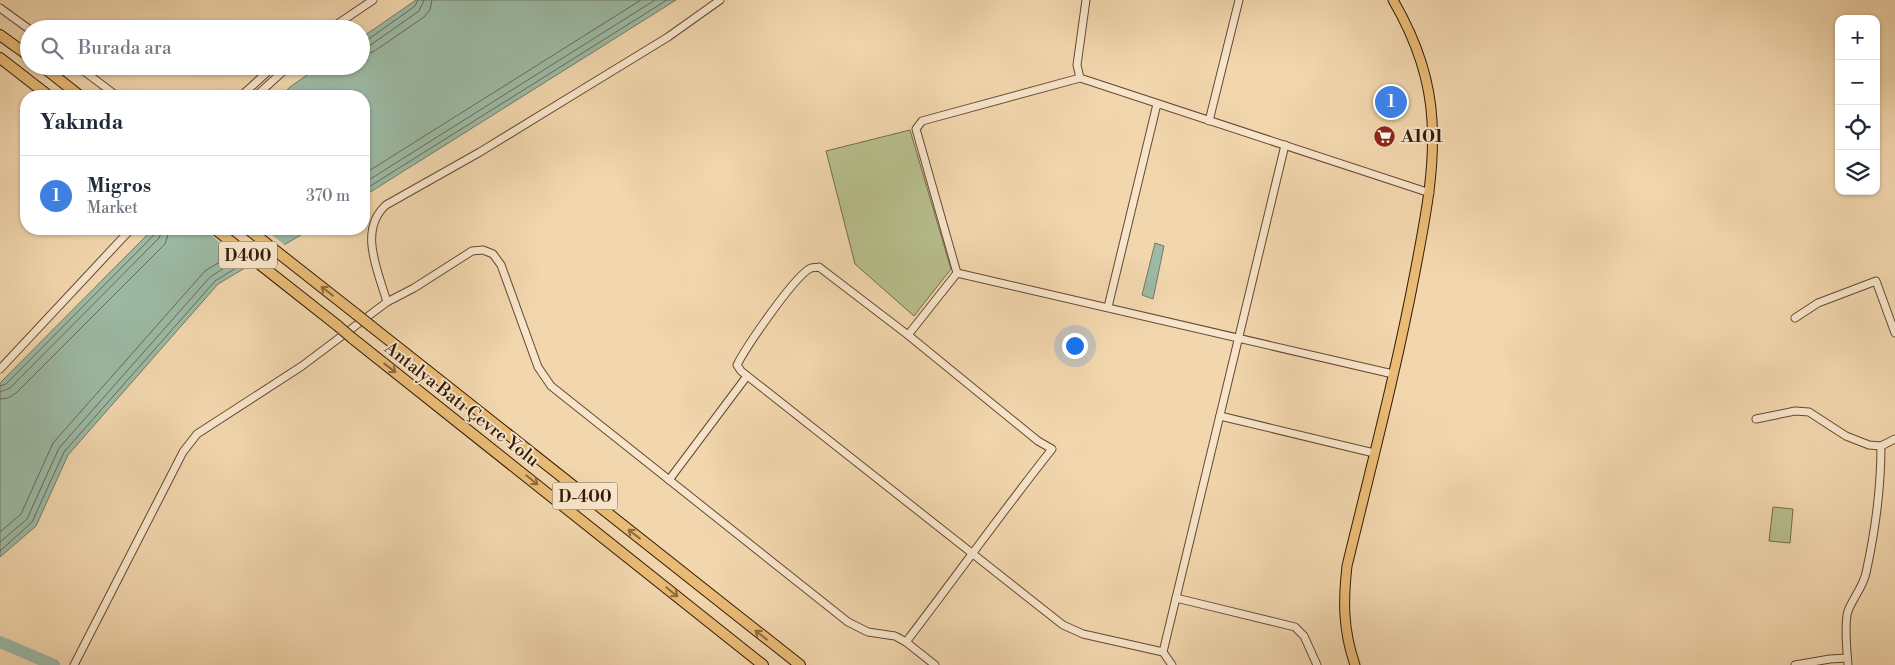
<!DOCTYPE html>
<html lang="tr">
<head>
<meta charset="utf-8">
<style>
	:root { --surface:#fff; --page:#f6f6f7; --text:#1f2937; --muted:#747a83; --line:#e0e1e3; --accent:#d93025 }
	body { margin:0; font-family:"Libre Bodoni",serif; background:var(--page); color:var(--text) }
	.controls { position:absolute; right:15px; top:15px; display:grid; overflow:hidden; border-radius:10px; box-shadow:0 1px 4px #0004 }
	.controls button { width:45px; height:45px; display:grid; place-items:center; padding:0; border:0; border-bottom:1px solid var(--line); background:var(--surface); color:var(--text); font:25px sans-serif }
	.you { position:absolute; left:1074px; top:345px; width:18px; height:18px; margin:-12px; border:4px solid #fff; border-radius:50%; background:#1a73e8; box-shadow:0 0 0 8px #1a73e833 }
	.badge { display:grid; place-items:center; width:32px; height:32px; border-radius:50%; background:var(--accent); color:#fff; font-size:16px; font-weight:700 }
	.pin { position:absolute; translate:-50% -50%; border:2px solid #fff; box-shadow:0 1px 5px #0006 }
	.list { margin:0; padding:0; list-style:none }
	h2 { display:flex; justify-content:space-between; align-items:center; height:65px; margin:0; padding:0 20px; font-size:21px }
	h2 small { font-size:16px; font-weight:400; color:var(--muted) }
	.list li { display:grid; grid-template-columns:32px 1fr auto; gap:15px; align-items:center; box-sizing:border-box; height:80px; padding:0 20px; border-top:1px solid var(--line) }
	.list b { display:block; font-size:19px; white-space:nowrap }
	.list p { margin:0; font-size:16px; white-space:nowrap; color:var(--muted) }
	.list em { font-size:16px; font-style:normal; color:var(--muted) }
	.icon { flex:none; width:28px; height:28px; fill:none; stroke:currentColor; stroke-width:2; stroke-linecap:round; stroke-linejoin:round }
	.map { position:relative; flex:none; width:1895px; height:665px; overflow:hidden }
	.search { position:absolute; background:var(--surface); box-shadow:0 1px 4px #0004; left:20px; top:20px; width:350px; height:55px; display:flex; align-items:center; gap:12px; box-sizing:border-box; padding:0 18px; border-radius:28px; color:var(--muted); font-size:19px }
	.panel { position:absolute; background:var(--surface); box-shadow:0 1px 4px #0004; left:20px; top:90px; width:350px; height:145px; border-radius:20px }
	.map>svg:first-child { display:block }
</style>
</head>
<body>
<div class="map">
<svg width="1895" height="665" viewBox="0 0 1895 665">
	<rect width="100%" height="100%" fill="#f2d6ad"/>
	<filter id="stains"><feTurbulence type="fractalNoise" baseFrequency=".004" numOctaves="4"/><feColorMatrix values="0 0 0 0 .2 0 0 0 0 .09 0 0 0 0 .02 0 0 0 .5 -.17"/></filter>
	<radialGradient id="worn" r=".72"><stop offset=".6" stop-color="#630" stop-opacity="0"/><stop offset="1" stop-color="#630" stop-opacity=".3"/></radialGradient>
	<g fill="#b7be8c" stroke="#756c49">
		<polygon points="910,130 951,269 914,316 855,264 826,151"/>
		<polygon points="1773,507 1793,509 1790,543 1769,541"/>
	</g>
	<g fill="#9cbaa5" stroke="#727a65">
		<polygon points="416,0 676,0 364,196 364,96 281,96 290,87 320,66 361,66 361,38"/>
		<polygon points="153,229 311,229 218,284 68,455 36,526 0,557 0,383"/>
		<polygon points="1155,243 1164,246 1153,299 1142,295"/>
	</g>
	<polygon fill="#f2d6ad" points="203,229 264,229 286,246 251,267"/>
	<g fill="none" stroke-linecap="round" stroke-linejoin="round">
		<g stroke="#686a56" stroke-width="1">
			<polyline points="361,41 366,41 415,6 418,0"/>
			<polyline points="361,48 369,46 419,11 424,0"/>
			<polyline points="361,55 373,52 424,17 430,10 432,0"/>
			<polyline points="364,174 641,0"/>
			<polyline points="364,183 655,0"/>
			<polyline points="364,190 667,0"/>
			<polyline points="0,386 6,384 155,234 156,229"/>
			<polyline points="0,392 10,388 159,238 163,229"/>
			<polyline points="0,399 8,398 16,393 165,244 170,229"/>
			<polyline points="0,532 21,514 53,443 205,271 235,253"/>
			<polyline points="0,542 27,519 59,448 210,277 241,257"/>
			<polyline points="0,551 32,522 64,452 215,281 246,262"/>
		</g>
		<polyline stroke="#9cbaa5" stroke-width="12" points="0,642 54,665"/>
		<defs>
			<g id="minor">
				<polyline points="1086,0 1077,65 1080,78 1430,193"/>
				<polyline points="0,8 29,29"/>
				<polyline points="330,29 373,0"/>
				<polyline points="77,66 117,96"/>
				<polyline points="241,96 274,66"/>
				<polyline points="256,96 289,66"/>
				<polyline points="1209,121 1239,0"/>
				<polyline points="957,273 916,129 922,121 1080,78"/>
				<path d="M387,302c-9,-31 -29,-72 -1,-97l94,-53 98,-60 90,-55 52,-37"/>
				<polyline points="1108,307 1157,104"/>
				<polyline points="1795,318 1818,303 1876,281 1895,333"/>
				<polyline points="908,335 957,273 1393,374"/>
				<polyline points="0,369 131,229"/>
				<polyline points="1220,416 1374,453"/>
				<polyline points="1756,419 1795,411 1809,412 1846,436 1869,445 1881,446"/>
				<polyline points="669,480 747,376"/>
				<polyline points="1176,598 1295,627 1304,636 1317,665"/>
				<path d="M906,642c49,-64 96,-130 146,-193l-14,-8 -130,-106 -89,-68c-3,1 -5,0 -8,1 -16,7 -65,79 -74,97l4,6 322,254 20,9 80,18 9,13"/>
				<polyline points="1163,652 1285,145"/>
				<polyline points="74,665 183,452 197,434 302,366 387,302 414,288 472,251 483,250 493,254 501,265 538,367 551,386 848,622 868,632 895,636 906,642 935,665"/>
				<polyline points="1795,665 1830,659 1847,658"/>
				<path d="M1848,665c-1,-13 -4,-42 0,-54 5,-13 15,-24 18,-38 9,-41 15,-84 15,-127l14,-7"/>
			</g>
			<path id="major" d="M1355,665c-12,-35 -12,-63 -8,-99 24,-99 50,-198 69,-299 9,-48 19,-96 16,-146 -2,-42 -18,-85 -39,-121"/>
			<g id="highway">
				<polyline points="0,35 29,56"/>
				<polyline points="0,58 49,96"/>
				<polyline points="42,66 80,96"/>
				<polyline points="215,229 338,326"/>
				<polyline points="248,229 356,314"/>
				<polyline points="371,326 800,665"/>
				<polyline points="352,338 763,665"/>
			</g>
		</defs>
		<use href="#minor" stroke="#634930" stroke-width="9"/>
		<use href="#major" stroke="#331a06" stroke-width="11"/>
		<use href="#highway" stroke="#331a06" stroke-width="12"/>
		<use href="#minor" stroke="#f7e4ca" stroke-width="7"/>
		<use href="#major" stroke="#e9bb76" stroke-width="9"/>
		<use href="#highway" stroke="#e9bb76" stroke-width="10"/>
		<defs>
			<g id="highway-bridge">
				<polyline points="356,314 371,326"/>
				<polyline points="338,326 352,338"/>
			</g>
		</defs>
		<use href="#highway-bridge" stroke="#331a06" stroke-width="12" stroke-linecap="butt"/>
		<use href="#highway-bridge" stroke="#e9bb76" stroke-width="10"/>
	</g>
	<defs><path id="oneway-shaft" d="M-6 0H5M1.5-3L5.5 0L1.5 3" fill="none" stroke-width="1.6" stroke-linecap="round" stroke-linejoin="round" transform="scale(1.25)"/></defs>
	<g stroke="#8e6a3e">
		<use href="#oneway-shaft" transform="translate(327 291) rotate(-142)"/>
		<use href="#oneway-shaft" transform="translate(390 368) rotate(38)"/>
		<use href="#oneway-shaft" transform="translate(532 480) rotate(39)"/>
		<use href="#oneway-shaft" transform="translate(634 534) rotate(-142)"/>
		<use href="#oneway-shaft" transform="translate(672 592) rotate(39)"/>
		<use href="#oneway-shaft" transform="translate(761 635) rotate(-142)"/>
	</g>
	<defs>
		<symbol id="supermarket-disc" viewBox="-11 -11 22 22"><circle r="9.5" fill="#8f2418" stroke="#f7e4ca"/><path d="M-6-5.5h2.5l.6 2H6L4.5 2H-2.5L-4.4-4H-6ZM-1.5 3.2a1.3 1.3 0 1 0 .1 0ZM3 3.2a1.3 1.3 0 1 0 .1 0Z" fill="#fff"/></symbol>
	</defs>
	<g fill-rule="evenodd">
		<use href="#supermarket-disc" x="1372" y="124" width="25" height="25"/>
	</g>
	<g text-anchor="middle" stroke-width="4" stroke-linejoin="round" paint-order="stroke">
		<g fill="#f7e4ca" stroke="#6e5741" stroke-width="1">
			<rect x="219" y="241.5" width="58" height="27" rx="4"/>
			<rect x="552.5" y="482.5" width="65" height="27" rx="4"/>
		</g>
		<g font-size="16" font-weight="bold" fill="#331a06">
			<text x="248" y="261">D400</text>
			<text x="585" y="502">D-400</text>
		</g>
		<g font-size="18" font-weight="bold" fill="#331a06" stroke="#f7e4ca" text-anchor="start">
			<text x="1401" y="142">A101</text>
		</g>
		<g font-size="18" fill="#331a06" stroke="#f7e4ca">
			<text transform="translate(462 404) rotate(38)" y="6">Antalya Batı Çevre Yolu</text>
		</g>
	</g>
	<rect width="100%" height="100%" filter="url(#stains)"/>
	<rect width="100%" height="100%" fill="url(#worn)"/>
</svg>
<div class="controls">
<button>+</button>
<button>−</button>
<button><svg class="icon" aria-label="locate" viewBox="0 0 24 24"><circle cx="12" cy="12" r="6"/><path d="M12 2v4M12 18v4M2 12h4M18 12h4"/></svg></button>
<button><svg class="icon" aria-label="layers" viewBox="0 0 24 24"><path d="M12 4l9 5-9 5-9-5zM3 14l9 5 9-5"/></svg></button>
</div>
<div class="you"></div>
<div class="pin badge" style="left:1391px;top:102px;background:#3f7fe0">1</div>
<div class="search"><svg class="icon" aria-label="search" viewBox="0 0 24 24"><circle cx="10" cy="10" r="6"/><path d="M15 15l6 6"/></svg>Burada ara</div>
<section class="panel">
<h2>Yakında<small></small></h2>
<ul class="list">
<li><span class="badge" style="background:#3f7fe0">1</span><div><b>Migros</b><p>Market</p></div><em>370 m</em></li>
</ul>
</section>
</div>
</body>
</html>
